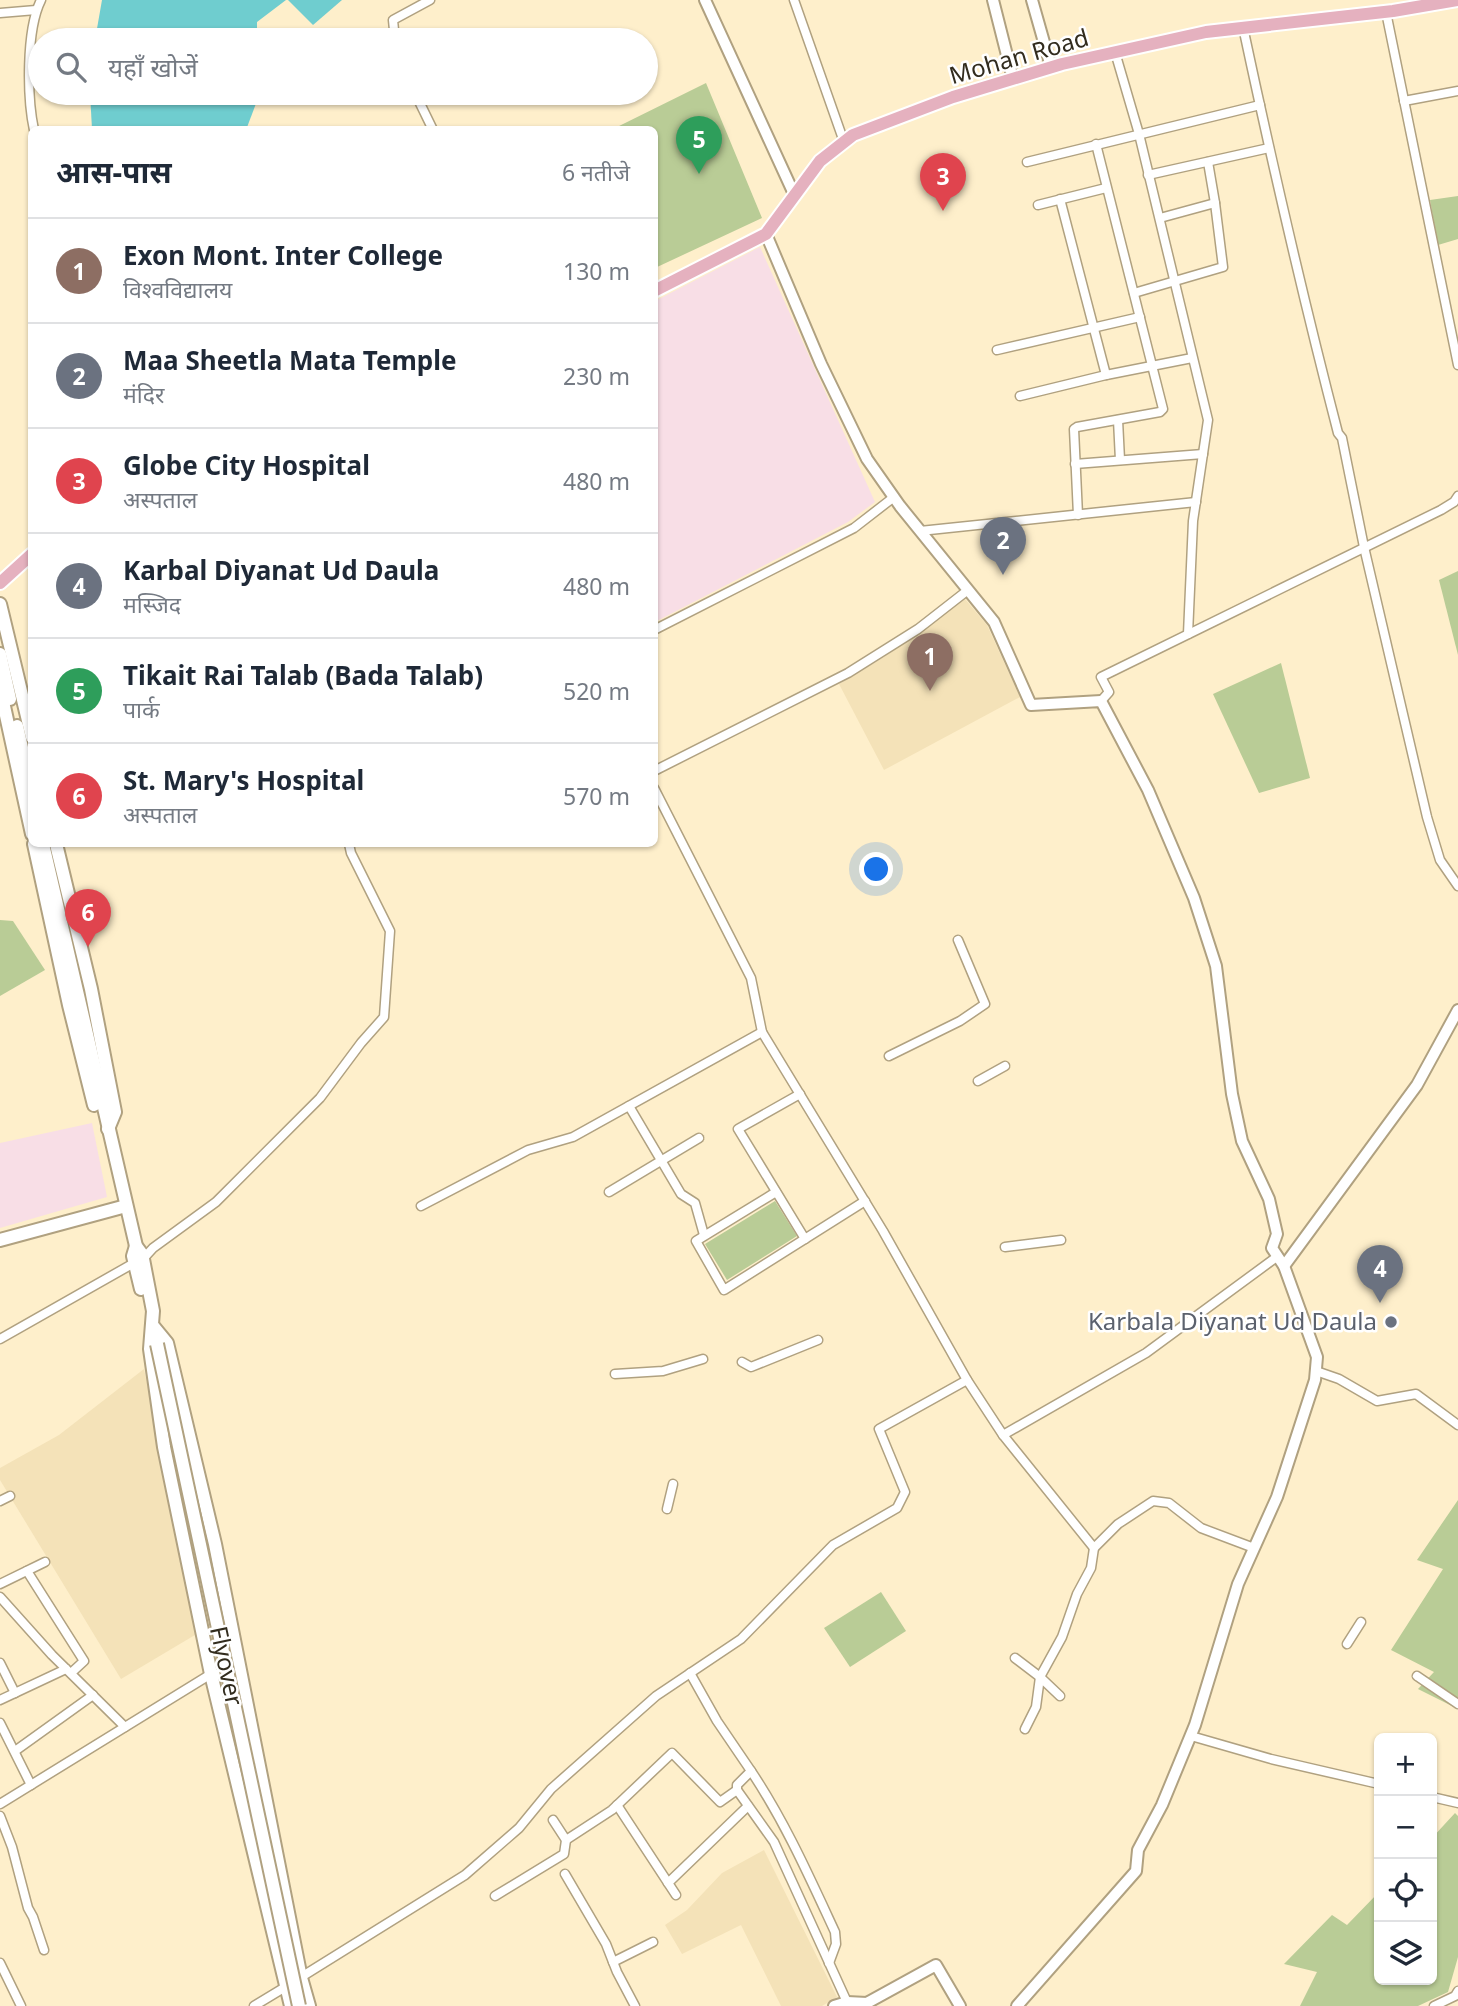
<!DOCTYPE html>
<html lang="hi">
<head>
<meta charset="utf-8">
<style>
	:root { --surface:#fff; --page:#f2f2f3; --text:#1f2937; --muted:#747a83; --line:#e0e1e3; --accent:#111827 }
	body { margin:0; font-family:"Noto Sans","Noto Sans Devanagari",sans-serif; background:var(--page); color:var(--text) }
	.controls { position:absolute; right:21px; bottom:21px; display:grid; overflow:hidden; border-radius:10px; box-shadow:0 2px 5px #0004 }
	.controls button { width:63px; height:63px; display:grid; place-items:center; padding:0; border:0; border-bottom:2px solid var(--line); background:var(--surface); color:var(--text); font:35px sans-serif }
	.you { position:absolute; left:877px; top:870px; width:24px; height:24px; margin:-18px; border:5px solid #fff; border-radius:50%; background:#1a73e8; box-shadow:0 0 0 10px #1a73e833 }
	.badge { display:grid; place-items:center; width:46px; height:46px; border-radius:50%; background:var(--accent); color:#fff; font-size:23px; font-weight:700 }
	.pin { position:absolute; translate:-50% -58px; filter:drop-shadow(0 2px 4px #0008) }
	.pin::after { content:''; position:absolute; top:37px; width:24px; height:21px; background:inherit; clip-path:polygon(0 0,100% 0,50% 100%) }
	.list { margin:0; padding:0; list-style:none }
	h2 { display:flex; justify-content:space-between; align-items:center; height:91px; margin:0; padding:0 28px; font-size:30px }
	h2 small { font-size:23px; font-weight:400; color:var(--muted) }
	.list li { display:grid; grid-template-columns:46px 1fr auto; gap:21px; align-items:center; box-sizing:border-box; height:105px; padding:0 28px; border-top:2px solid var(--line) }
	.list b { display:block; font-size:26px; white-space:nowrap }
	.list p { margin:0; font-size:23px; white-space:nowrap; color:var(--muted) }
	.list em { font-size:23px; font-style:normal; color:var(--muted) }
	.icon { flex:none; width:38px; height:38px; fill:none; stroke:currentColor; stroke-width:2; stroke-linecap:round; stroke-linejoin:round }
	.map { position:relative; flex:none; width:1458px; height:2006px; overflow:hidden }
	.search { position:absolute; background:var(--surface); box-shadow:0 2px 5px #0004; left:28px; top:28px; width:630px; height:77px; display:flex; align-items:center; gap:18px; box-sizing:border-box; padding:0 24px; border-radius:38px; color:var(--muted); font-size:26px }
	.panel { position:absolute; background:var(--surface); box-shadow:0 2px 5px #0004; left:28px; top:126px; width:630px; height:721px; border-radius:10px }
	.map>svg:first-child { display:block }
</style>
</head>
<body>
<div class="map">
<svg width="1458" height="2006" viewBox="0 0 1458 2006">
	<rect width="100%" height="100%" fill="#feefcb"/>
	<g fill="#f8dee6">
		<polygon points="760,247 875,502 848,522 655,622 655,301"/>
		<polygon points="92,1123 107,1197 0,1228 0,1143"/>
	</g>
	<g fill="#f4e2b8">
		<polygon points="965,599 987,625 1020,697 884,770 839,684 884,657"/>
		<polygon points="144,1369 200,1632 121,1679 0,1480 0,1468 59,1435"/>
		<polygon points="764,1850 837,1997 822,2006 781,2006 741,1925 682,1954 665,1925 687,1910 722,1873"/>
	</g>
	<g fill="#b9cc96">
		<polygon points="706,83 762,218 655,268 654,130 613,129"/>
		<polygon points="1458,196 1458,239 1438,245 1430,200"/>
		<polygon points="1458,571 1458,655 1439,580"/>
		<polygon points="1281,663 1310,778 1259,793 1213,694"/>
		<polygon points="0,920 13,921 45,970 0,996"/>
		<polygon points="775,1201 797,1236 727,1280 705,1244"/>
		<polygon points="1458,1500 1458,1709 1418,1689 1434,1672 1391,1650 1443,1569 1417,1560"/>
		<polygon points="881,1592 906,1631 850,1667 824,1628"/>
		<polygon points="1455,1813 1458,1816 1458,1957 1448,1992 1418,2006 1300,2006 1317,1972 1284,1964 1332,1915 1347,1925 1379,1892 1379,1980 1432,1980 1432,1838"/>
	</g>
	<g fill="#6fcdcf">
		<polygon points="102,0 286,0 257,22 257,40 95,40"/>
		<polygon points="288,0 342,0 313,25"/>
		<polygon points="90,93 260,93 246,130 92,129"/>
	</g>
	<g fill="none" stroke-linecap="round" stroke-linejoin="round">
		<defs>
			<g id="minor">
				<polyline points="794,0 844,142"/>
				<polyline points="1386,12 1458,365"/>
				<polyline points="0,13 36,10"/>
				<path d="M1243,27c29,136 60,271 95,406l4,5 22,109 63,270 13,43 18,26"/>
				<polyline points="395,40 393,20 430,0"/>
				<polyline points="1115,52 1139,134 1208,420 1193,521 1188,634"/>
				<polyline points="415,93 433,130"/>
				<polyline points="1404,101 1458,91"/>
				<path d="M34,130c-7,-33 -8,-100 7,-130"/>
				<polyline points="1027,162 1260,105"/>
				<polyline points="1208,162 1215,203"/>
				<polyline points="1148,175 1269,148"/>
				<polyline points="1060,199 1106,375"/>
				<polyline points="1038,205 1106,188"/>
				<polyline points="1134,293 1223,267 1215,203 1160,218"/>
				<polyline points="997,350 1140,317"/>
				<polyline points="1020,396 1106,375 1192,358"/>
				<polyline points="1118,420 1120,460"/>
				<polyline points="1075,464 1203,454"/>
				<polyline points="1078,515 1074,429 1077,427 1160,412 1163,409 1096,144"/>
				<polyline points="920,531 1196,502"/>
				<polyline points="654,630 854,528 894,497"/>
				<polyline points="1101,701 1109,692 1101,677 1441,510 1454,502 1458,496"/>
				<polyline points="654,771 848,673 918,629 968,590"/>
				<polyline points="654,788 751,978 762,1032 883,1231 967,1380"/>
				<polyline points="889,1056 960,1021 985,1004 958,940"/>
				<polyline points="978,1081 1005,1066"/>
				<polyline points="800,1094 738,1129 805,1239"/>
				<polyline points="629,1106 681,1194 695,1203 704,1235"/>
				<polyline points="609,1192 699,1138"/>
				<polyline points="776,1192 696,1241 724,1290 865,1201"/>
				<polyline points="421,1206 528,1150 573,1137 762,1032"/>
				<polyline points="1005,1247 1061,1240"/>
				<polyline points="143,1259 153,1248 216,1202 320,1098 361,1043 384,1017 390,931 351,853 349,844"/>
				<polyline points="0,1339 134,1263"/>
				<polyline points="742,1362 751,1367 818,1340"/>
				<polyline points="1316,1371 1339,1379 1377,1401 1416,1394 1458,1425"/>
				<polyline points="615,1374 663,1371 703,1359"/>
				<polyline points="1003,1435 1146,1353 1278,1256"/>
				<polyline points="0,1501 10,1496"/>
				<polyline points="667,1509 673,1484"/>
				<polyline points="27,1571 84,1661 71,1673"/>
				<polyline points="0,1584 45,1562"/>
				<polyline points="0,1597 52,1655 125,1727"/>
				<polyline points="1347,1644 1361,1622"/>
				<polyline points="1015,1658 1040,1677 1060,1696"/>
				<polyline points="0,1663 15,1693"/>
				<polyline points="690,1673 717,1721 751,1771 737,1785 737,1790 774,1842 847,2002"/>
				<polyline points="1417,1676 1458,1704"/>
				<polyline points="0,1700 66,1669"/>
				<polyline points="0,1723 31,1785"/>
				<polyline points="1025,1729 1036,1707 1040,1677 1062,1637 1077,1594 1091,1568 1094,1548"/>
				<polyline points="1191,1736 1271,1759 1379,1784"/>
				<polyline points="15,1751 93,1695"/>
				<path d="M751,1771c34,51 58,105 84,161l1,12 -7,19"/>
				<polyline points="1432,1797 1458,1803"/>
				<polyline points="0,1804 211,1674 229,1672"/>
				<polyline points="617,1805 676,1895"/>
				<polyline points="0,1816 12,1847 28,1908 33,1917 44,1950"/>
				<polyline points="566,1840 612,1810 672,1753 720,1802 737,1790"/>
				<polyline points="565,1874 606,1944 617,1972 635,2006"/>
				<polyline points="668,1883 748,1806"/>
				<polyline points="495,1896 564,1854 566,1840 553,1820"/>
				<polyline points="613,1962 653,1942"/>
				<polyline points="0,1963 21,2006"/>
				<polyline points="298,1979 465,1875 519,1828 551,1789 656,1696 741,1639 833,1545 897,1508 905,1492 879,1429 967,1380 1003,1435 1094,1548 1118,1524 1153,1501 1169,1503 1201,1528 1254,1548"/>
				<polyline points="254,2006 287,1986"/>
				<polyline points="1434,2006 1455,1996 1458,1991"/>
			</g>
			<g id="tertiary">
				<polyline points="705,0 794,194"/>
				<polyline points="993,0 1013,79"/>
				<polyline points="1032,0 1051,67"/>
				<polyline points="766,234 821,364 867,459 900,506 994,622 1031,705 1101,701 1148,790 1194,898 1216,966 1232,1094 1242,1141 1269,1199 1277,1234 1272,1248 1284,1266 1317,1357 1315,1380 1277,1497 1238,1584 1195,1725 1162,1805 1138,1850 1136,1871 1017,2006"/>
				<polyline points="1284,1266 1417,1085 1458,1010"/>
				<polyline points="834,2006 847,2002 867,2003 936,1965 960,2006"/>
			</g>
			<g id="secondary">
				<polyline points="0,604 32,737"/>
				<polyline points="0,654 10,699"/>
				<polyline points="0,688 32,834"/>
				<polyline points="17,726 32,791"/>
				<polyline points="34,844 69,1005 94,1105"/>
				<polyline points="43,844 136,1246 142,1254 153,1311 150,1349 164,1447 211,1674 291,2006"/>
				<polyline points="56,844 91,989 115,1112 108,1129"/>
				<polyline points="0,1240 126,1206"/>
				<polyline points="136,1246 133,1256 141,1289"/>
				<polyline points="153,1326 167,1343 215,1544 301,1978 309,2006"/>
			</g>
			<g id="primary">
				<polyline points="654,291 766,234 820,161 853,135 953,97 1062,64 1206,32 1393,11 1457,0"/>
				<polyline points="0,583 32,554"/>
			</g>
		</defs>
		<use href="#minor" stroke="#b0a180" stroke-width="11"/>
		<use href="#tertiary" stroke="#b0a180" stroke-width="14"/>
		<use href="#secondary" stroke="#b0a180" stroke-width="16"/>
		<use href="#primary" stroke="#fff" stroke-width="16"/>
		<use href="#minor" stroke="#fff" stroke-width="8"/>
		<use href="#tertiary" stroke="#fff" stroke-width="10"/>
		<use href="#secondary" stroke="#fff" stroke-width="12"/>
		<use href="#primary" stroke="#e5b1bf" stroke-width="12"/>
		<defs>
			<polyline id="secondary-bridge" points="157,1344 299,2006"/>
		</defs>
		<use href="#secondary-bridge" stroke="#b0a180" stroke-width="16" stroke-linecap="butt"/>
		<use href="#secondary-bridge" stroke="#fff" stroke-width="12"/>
	</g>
	<circle fill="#6b7280" stroke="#fff" stroke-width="2.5" cx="1391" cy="1322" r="7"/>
	<g text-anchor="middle" stroke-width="5" stroke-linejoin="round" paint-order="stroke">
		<g font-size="24" fill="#322c1e" stroke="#fff">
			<text transform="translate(1019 57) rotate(-16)" y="8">Mohan Road</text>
			<text transform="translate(226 1666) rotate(78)" y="8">Flyover</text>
		</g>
		<g font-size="24" fill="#5b616d" stroke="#fff" text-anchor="end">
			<text x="1377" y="1330">Karbala Diyanat Ud Daula</text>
		</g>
	</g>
</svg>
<div class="controls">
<button>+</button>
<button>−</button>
<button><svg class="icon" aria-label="locate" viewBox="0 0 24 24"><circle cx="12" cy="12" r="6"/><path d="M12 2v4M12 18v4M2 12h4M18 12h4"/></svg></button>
<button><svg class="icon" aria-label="layers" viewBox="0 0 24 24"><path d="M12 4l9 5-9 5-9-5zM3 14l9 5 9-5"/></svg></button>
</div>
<div class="you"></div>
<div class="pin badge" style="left:930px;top:691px;background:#8d6e63">1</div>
<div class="pin badge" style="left:1003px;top:575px;background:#6b7280">2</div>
<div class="pin badge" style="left:943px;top:211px;background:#e0444e">3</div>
<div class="pin badge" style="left:1380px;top:1303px;background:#6b7280">4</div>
<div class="pin badge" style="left:699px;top:174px;background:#2e9e5b">5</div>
<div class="pin badge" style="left:88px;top:947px;background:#e0444e">6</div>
<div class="search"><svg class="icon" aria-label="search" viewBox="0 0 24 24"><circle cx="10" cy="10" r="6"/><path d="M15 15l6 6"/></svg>यहाँ खोजें</div>
<section class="panel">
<h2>आस-पास<small>6 नतीजे</small></h2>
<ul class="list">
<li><span class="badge" style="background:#8d6e63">1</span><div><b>Exon Mont. Inter College</b><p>विश्वविद्यालय</p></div><em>130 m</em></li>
<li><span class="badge" style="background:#6b7280">2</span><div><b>Maa Sheetla Mata Temple</b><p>मंदिर</p></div><em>230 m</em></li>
<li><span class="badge" style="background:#e0444e">3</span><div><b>Globe City Hospital</b><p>अस्पताल</p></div><em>480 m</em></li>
<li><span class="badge" style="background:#6b7280">4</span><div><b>Karbal Diyanat Ud Daula</b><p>मस्जिद</p></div><em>480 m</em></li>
<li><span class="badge" style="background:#2e9e5b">5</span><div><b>Tikait Rai Talab (Bada Talab)</b><p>पार्क</p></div><em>520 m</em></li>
<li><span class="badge" style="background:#e0444e">6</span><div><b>St. Mary's Hospital</b><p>अस्पताल</p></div><em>570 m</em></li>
</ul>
</section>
</div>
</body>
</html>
